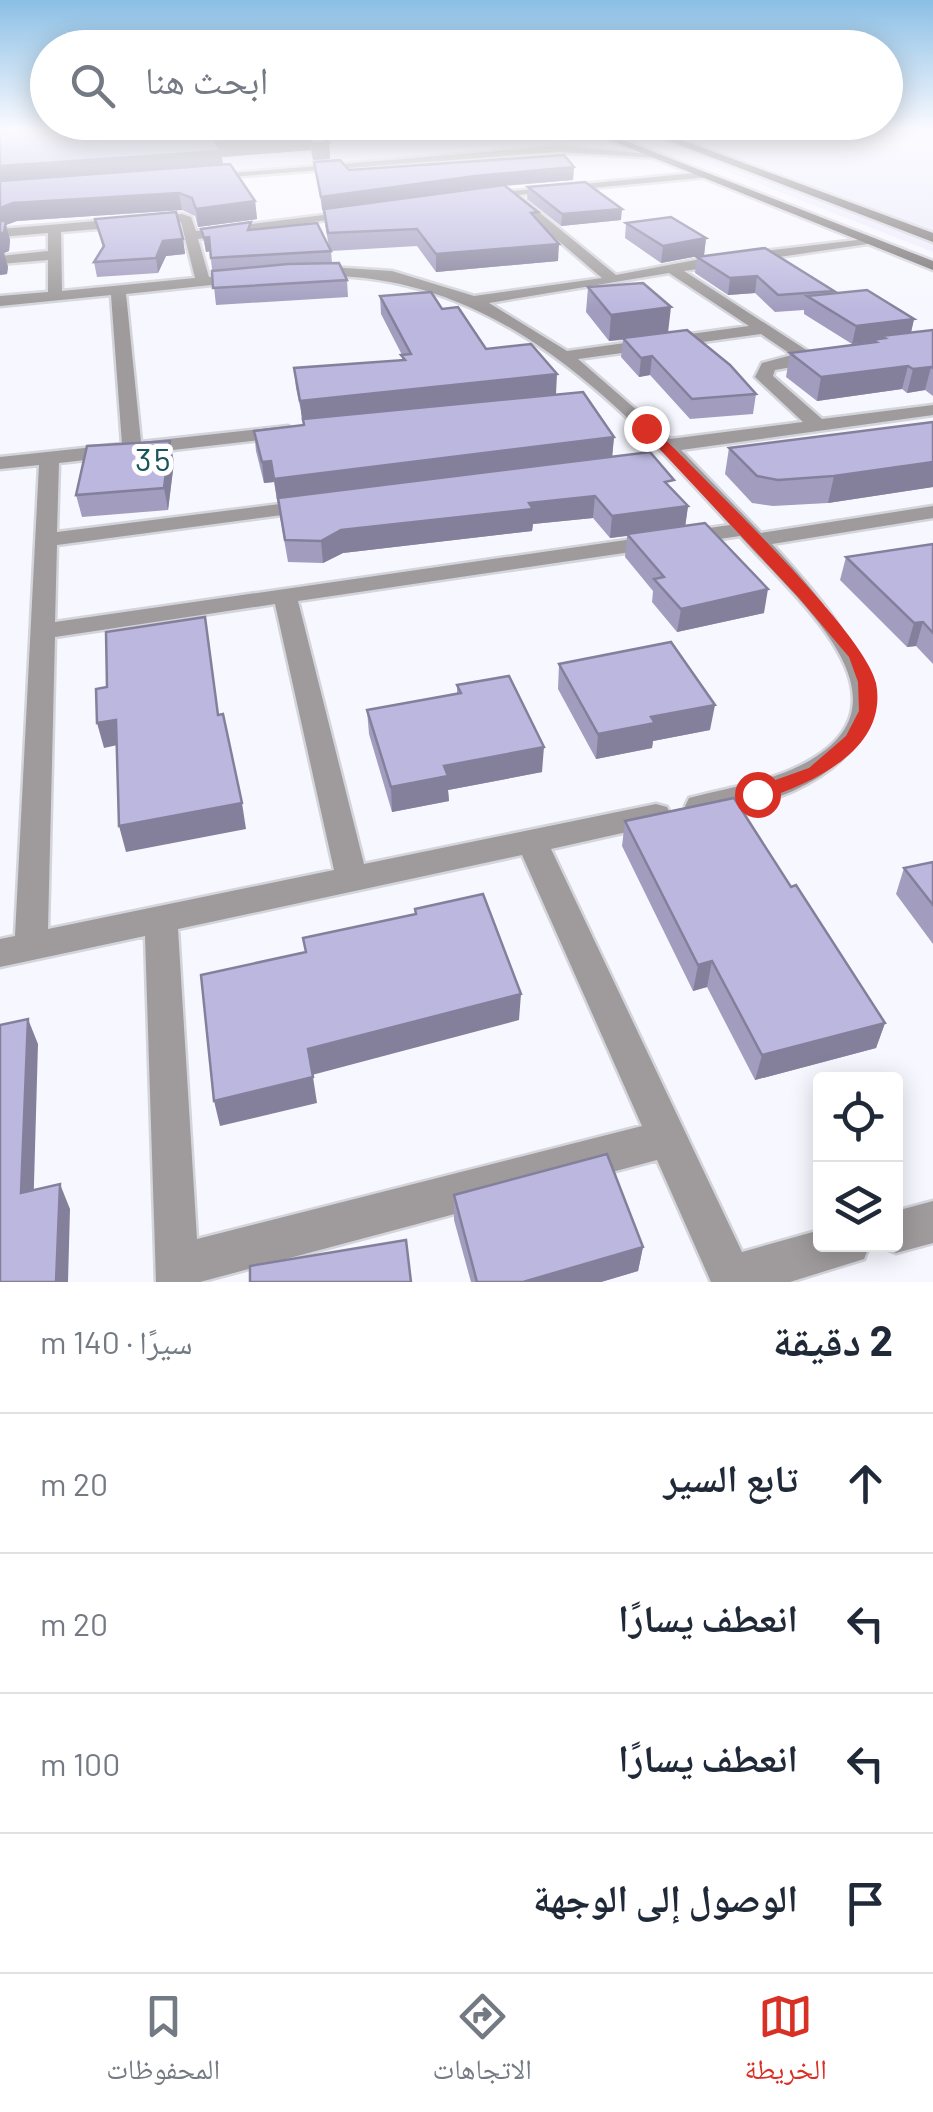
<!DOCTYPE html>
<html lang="ar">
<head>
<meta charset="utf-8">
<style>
	:root { --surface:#fff; --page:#f6f6f7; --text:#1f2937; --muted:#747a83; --line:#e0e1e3; --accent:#d93025 }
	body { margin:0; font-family:Barlow,"Noto Naskh Arabic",sans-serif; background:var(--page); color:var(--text); direction:rtl }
	.controls { position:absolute; right:30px; bottom:30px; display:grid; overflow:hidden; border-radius:10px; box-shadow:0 5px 25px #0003 }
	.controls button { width:90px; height:90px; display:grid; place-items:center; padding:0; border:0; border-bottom:2px solid var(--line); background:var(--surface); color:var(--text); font:50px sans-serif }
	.stop { position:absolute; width:30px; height:30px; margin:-22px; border:8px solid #d93025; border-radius:50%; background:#fff }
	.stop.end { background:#d93025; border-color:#fff; box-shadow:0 2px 10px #0008 }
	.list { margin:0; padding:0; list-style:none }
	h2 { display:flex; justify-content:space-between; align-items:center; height:130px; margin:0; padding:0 40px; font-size:42px }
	h2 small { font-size:32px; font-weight:400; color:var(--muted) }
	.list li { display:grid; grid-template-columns:65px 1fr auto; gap:30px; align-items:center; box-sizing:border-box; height:140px; padding:0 40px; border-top:2px solid var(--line) }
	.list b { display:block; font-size:38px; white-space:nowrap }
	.list em { font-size:32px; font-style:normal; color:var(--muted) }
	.icon { flex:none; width:55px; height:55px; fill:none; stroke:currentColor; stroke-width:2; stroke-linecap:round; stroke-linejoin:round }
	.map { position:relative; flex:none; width:933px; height:1282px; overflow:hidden; direction:ltr }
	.search { position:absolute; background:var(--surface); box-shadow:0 5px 25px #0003; left:30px; right:30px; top:30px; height:110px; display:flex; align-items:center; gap:25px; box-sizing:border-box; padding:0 35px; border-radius:55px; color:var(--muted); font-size:38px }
	.sheet { height:690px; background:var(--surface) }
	nav { display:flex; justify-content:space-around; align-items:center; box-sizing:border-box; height:140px; border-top:2px solid var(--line); background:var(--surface); font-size:28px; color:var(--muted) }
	nav a { display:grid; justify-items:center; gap:5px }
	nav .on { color:var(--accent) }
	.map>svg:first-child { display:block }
</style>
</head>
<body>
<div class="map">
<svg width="933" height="1282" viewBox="0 0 933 1282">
	<rect width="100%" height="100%" fill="#f7f7ff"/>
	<polygon fill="#edecfc" points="617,131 933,131 933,252 648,140"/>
	<polygon fill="#f4e9fd" points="0,131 617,131 648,140 0,188"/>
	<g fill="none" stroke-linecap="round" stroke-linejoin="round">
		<defs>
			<g id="minor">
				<polygon points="558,146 662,155 657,158 558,152 203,179 197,176"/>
				<path d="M705,172l4,5 -191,18 98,80 90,-17 168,-20 7,4 -197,29 127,82h14v8l-50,9 -2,6 49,43 111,-14v10l-252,35 80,83 172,-27v12l-161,26c74,82 161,182 21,247 -27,11 -75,31 -104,23l-4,-8 4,-8c33,-9 66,-14 97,-26 147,-60 15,-168 -46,-236l-442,65 66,263 292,-60 11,3 4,8 -4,8 -116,26 191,403 78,-22v14h50l-6,15 -74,23h-79l-54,-122 -457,122h-44l-11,-346 -145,31v-28l15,-3 24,-471 -39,4v-12l122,-13 -11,-149 -111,11v-10l48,-4v-32l-48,4v-8l48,-5v-18l-48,4v-8l182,-15 9,3 5,14 159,-20 6,4 -163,24 11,38 35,-3 7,4 -2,3 -123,13 15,148 147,-16 9,6 -2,4 -236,27 -2,69 255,-32 7,2 4,4 -4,4 -262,35 -2,77 675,-97c-113,-125 -238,-257 -421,-249l-7,-4 28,-5 62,4 82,25 128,-18 -96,-82 -28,3 -6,-4zM181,222l14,56 -133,13 -1,-59zM669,273l80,53 -182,25 -78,-48zM761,334l31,21 -30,8 -7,14 48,45 -133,17 -92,-80zM275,604l59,266 -286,59 7,-292zM522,855l120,271 -445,113 -19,-310z"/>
				<polygon points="933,1201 933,1243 896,1253 881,1247 896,1244 896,1211"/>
			</g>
			<g id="secondary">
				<polygon points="587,131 600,131 933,261 933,270"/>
				<polygon points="643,131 657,131 933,233 933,242"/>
			</g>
		</defs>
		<use href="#minor" stroke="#d4d4db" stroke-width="5"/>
		<use href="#secondary" stroke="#d4d4db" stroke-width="5"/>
		<use href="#minor" fill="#9f9b9c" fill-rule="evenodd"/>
		<use href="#secondary" fill="#756f70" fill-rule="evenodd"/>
	</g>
	<g fill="#a29dbf" fill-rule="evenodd">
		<polygon points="0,131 318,131 329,143 330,159 313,160 311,150 222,157 223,165 255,201 257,219 198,227 195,216 182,210 17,221 6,225 10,240 9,251 4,253 8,267 7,274 0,275"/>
		<path d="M314,162l35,8 225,-3 -1,13 -68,6 32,34 21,41 -122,11 -19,-26 -86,5 1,12 15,17 1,17 -132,8 -6,-54 -4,1 -5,-23 51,1 77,17zM493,187l-115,15 96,-14z"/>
		<polygon points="528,187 621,220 561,226 527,199"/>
		<polygon points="95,219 183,239 185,254 166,256 158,273 97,277 94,262 103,248"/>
		<polygon points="626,223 706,238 704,255 661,263 625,238"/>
		<polygon points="697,257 834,291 833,293 914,319 911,332 933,330 933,396 925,390 907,393 902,389 817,401 786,377 790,353 872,342 852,344 804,314 804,310 775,312 755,293 728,295 695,273"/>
		<polygon points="588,287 669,332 756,394 753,414 690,419 650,375 639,377 621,357 623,340 609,341 586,312"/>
		<polygon points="380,296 442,309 486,349 556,394 439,406 614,437 612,457 673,490 688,506 685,526 764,613 677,632 652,602 653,591 625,557 627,536 610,538 593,518 533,524 532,531 343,553 323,563 288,562 274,482 264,483 256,451 254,431 304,425 296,388 294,368 402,360 402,355 381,314"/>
		<polygon points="933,422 933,487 828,503 773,506 752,503 725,474 729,448"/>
		<polygon points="174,462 168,510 82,517 76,495"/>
		<polygon points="933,544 933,664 916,646 907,647 840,580 846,557"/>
		<polygon points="559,664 710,730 653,741 652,748 596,759 558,689"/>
		<polygon points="457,685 542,772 448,790 449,801 392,812 369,734 367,710 457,694"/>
		<polygon points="625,821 791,887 885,1023 876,1048 755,1080 707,987 693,991 622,846"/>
		<polygon points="933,862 933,944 896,894 904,868"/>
		<polygon points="454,1195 643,1247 638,1271 601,1282 471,1282 454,1220"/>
	</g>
	<g fill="#84809b">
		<polygon points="309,135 311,150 222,157 223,167 0,183 0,166 215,142"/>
		<polygon points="329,143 330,159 313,160 311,144"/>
		<polygon points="574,167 573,180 474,188 322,210 321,197 475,176"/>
		<polygon points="179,193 182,210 17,221 6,225 10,240 9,251 4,253 8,267 7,274 0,275 0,208 13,203"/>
		<polygon points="255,201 257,219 198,227 196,209"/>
		<polygon points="622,209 621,220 561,226 562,214"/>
		<polygon points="209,237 211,251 206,252 204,238"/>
		<polygon points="706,238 704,255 661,263 663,246"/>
		<polygon points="183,239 185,254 166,256 158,273 156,258 163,241"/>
		<polygon points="559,244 558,261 436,272 436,254"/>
		<polygon points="757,276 755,293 728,295 730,278"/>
		<polygon points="671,307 668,333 609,341 611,315"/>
		<polygon points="914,319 910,337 885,338 881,336 880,341 872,340 872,342 852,344 856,326"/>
		<polygon points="652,356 650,375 639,377 641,358"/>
		<polygon points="908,366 902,389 817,401 821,377"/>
		<polygon points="931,367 925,390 907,393 913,369"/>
		<polygon points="557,374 556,394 302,421 300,401"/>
		<polygon points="614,437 612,458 277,500 274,479"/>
		<polygon points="170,441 174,462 168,510 164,488"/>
		<polygon points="271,461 274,482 264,483 262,462"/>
		<polygon points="933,462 933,487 828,503 834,476"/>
		<polygon points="595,496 593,518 533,524 532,531 343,553 323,563 321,541 341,530 529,503"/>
		<polygon points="688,506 685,528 610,538 612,516"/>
		<polygon points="768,589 764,613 677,632 681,609"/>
		<polygon points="923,622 916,646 907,647 914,623"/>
		<polygon points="715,705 710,730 653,741 652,748 596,759 598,734 651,717"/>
		<polygon points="116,720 122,744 104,748 97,723"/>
		<polygon points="544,747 542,772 448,790 449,801 392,812 391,787 444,766"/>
		<polygon points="242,803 246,829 126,852 119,826"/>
		<polygon points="712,961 707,987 693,991 698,965"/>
		<polygon points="521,994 519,1020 312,1075 308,1049"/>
		<polygon points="28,1019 38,1044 33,1218 21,1193"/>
		<polygon points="885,1023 876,1048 755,1080 762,1055"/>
		<polygon points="313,1077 317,1103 220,1126 214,1101"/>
		<polygon points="60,1184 70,1209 68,1282 56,1282"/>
		<polygon points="643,1247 638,1271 601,1282 523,1282"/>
	</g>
	<g fill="#bcb7de" stroke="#84809b" stroke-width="2.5">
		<polygon points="0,131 318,131 329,143 311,144 309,135 215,142 221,151 0,166"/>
		<polygon points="564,155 574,167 475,176 321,197 314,162 340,160 349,170"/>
		<polygon points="230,164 255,201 196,209 192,198 179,193 13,203 0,208 0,181"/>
		<polygon points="585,182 622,209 562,214 528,187"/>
		<polygon points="504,185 538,212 531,213 559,244 436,254 417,229 328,233 324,209"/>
		<polygon points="176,212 183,239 163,241 156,258 94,262 104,246 95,219"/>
		<polygon points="671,217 706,238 663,246 626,223"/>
		<polygon points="0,221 6,221 4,232 0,234"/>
		<polygon points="251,222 248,230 317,223 331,251 211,258 209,237 204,238 201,229"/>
		<polygon points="765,248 834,291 778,295 757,276 730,278 697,257"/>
		<polygon points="339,263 347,280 213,288 212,271 288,264"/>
		<polygon points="643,283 671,307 611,315 588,287"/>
		<polygon points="867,290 914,319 856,326 807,296"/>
		<polygon points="431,292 442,309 458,307 486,349 531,344 557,374 300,401 294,368 405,360 401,355 411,354 380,296"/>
		<polygon points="687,330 730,365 756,394 692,399 652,356 641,358 623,338"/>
		<polygon points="933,330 933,368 931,367 913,369 908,366 821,377 790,353 876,342 872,340 885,338 881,336"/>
		<polygon points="583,392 614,437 274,479 271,461 262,462 254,431 304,425 303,419"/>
		<polygon points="933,422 933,462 834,476 778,480 757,476 729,448"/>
		<polygon points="170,441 164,488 76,495 87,446"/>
		<polygon points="650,452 674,480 665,482 688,506 612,516 595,496 529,503 533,509 341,530 321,541 285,540 278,498"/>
		<polygon points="705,523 768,589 681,609 654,579 664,577 627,534"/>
		<polygon points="933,544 933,633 923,622 914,623 846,557"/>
		<polygon points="205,617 218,715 223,714 242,803 119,826 116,720 97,723 96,689 107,687 106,632"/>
		<polygon points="671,642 715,705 651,717 655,723 598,734 559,664"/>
		<polygon points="509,676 544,747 444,766 448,776 391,787 367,710 461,693 457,685"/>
		<polygon points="734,798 791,887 796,885 885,1023 762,1055 712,961 698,965 625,821"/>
		<polygon points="933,862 933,905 904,868"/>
		<polygon points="483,894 521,994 308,1049 313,1077 214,1101 201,975 306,952 303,938 416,914 415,909"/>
		<polygon points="28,1019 21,1193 60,1184 56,1282 0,1282 0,1025"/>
		<polygon points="607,1154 643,1247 523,1282 477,1282 454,1195"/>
		<polygon points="406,1240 411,1282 250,1282 250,1266"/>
	</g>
	<linearGradient id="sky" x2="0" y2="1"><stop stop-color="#8bbfe5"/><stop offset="0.42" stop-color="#fbfbff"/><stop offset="1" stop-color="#fbfbff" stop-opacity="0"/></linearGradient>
	<rect width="933" height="310" fill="url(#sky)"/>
	<path fill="#d93025" d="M642,425h9c45,47 214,206 225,258 13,68 -67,102 -119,118l-9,-7 2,-5 59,-21 37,-32 13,-25 -1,-29 -9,-25 -50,-59 -157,-168z"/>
	<g text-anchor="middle" stroke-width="10" stroke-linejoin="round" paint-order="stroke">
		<g font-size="32" letter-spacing="2.5" fill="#195559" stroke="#fff">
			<text x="154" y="471">35</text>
		</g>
	</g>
</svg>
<div class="controls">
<button><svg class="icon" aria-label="locate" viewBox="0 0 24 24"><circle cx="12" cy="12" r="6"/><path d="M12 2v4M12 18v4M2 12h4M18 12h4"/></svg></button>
<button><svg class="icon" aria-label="layers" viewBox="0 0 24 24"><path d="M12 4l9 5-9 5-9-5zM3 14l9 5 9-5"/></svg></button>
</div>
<div class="stop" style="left:757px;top:794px"></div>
<div class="stop end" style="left:646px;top:428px"></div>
<div class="search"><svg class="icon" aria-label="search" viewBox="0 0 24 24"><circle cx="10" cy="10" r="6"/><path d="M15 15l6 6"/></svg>ابحث هنا</div>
</div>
<section class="sheet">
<h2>2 دقيقة<small>سيرًا · 140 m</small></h2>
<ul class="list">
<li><svg class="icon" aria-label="ahead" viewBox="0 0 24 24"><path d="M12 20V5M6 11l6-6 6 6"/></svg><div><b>تابع السير</b></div><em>20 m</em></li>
<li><svg class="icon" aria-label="left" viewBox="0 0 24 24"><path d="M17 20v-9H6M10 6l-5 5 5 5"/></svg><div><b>انعطف يسارًا</b></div><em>20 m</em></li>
<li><svg class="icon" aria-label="left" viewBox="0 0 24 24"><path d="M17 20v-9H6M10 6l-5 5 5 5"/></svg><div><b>انعطف يسارًا</b></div><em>100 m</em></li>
<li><svg class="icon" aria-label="arrive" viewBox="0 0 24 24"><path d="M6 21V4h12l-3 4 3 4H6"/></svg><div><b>الوصول إلى الوجهة</b></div></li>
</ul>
</section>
<nav>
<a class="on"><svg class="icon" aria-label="map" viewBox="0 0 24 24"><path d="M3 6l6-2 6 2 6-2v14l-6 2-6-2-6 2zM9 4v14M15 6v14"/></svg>الخريطة</a>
<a><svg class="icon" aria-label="directions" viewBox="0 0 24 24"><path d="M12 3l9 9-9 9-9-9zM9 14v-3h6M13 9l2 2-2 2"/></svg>الاتجاهات</a>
<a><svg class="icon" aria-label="saved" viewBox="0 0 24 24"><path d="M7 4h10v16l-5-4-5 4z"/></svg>المحفوظات</a>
</nav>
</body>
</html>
